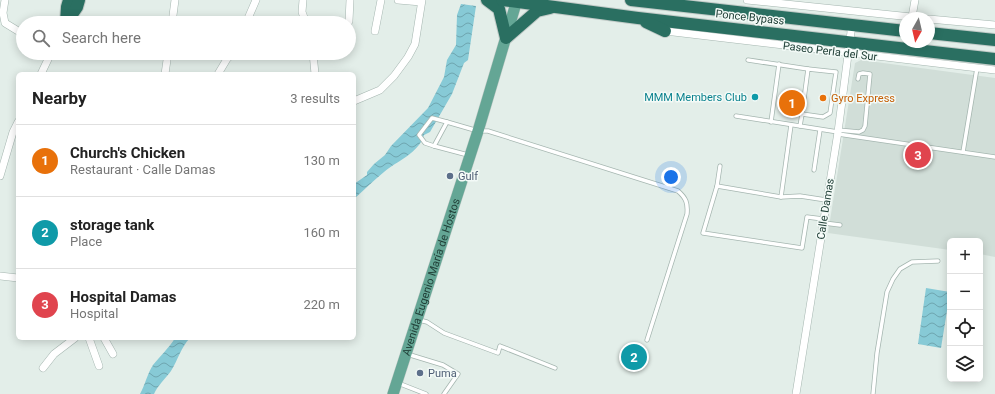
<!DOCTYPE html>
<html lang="en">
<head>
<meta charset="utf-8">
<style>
	:root { --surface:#fff; --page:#f6f6f6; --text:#222; --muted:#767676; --line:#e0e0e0; --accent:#1a73e8 }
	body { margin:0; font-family:Roboto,sans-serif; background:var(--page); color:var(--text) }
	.controls { position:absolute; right:12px; bottom:12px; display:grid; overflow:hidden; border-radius:6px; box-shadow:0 2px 10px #0003 }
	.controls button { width:36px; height:36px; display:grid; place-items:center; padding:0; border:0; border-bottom:1px solid var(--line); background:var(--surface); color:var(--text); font:20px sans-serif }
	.compass { position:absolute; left:899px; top:12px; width:36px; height:36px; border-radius:50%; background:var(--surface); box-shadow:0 2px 10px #0003; rotate:188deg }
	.you { position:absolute; left:671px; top:177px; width:14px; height:14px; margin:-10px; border:3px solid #fff; border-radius:50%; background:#1a73e8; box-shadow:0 0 0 6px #1a73e833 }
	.badge { display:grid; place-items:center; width:26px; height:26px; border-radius:50%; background:var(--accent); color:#fff; font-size:13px; font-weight:700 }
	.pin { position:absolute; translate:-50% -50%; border:2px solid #fff; box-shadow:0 1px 4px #0006 }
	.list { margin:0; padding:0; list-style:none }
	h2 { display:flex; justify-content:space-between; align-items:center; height:52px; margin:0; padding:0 16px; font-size:17px }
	h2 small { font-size:13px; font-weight:400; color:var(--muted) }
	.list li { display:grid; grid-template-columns:26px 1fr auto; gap:12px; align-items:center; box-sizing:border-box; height:72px; padding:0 16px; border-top:1px solid var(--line) }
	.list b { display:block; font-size:15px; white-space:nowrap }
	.list p { margin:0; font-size:13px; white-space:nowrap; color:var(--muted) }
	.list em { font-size:13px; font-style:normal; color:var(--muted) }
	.icon { flex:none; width:22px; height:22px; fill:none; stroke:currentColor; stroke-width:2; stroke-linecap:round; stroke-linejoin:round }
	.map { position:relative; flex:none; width:995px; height:394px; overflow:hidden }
	.search { position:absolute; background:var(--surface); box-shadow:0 2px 10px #0003; left:16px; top:16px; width:340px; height:44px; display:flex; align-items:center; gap:10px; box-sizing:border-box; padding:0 14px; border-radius:22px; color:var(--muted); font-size:15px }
	.panel { position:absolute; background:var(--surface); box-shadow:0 2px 10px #0003; left:16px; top:72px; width:340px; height:268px; border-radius:6px }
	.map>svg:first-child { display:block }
</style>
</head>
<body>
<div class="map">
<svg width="995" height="394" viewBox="0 0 995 394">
	<defs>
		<pattern id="water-waves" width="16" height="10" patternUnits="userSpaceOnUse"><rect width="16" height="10" fill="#87cad6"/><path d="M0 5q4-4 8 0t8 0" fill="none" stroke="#6ea5af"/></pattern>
	</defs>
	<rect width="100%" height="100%" fill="#e3eee9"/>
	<polygon fill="#d1ded8" points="861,60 995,78 995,257 980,254 980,241 950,241 950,250 828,233 855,63"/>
	<g fill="url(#water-waves)">
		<path d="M461,4l15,2 -8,54 -4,3 -12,31 -22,38 -6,3c-5,18 -27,26 -40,37 -11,9 -20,18 -30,27v-15l13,-9v-3l7,-8 11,-9 6,-9 37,-38 16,-31 3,-17 9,-15 1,-30z"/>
		<polygon points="926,288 950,292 941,348 918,344"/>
		<path d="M175,338h15c-9,9 -12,22 -19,33 -6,8 -13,14 -17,23h-14c5,-9 8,-22 13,-29 7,-9 16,-17 22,-27z"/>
	</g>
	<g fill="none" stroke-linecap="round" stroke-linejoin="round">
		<defs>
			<g id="lane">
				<polyline points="748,60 808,69"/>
				<polyline points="736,116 838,132"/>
				<polyline points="771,122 779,64"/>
				<polyline points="791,125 781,197 800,196 826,200"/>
				<polyline points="800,126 802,114 823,117 830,113 836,72 808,69 802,114"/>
				<polyline points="838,130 859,132 863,130 865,126 870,74 863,73 859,74 858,79"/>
				<polyline points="838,134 995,157"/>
				<polyline points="434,146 425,143 419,135 432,118 447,122"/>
				<polyline points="963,152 977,68"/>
				<path d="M468,155l-34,-9 13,-24 31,9h10l190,60c8,7 10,12 9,23l-40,126"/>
				<polyline points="814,170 820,130"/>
				<polyline points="717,186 720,166"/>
				<polyline points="781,197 717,186 703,233 802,248 807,217 823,219"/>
				<polyline points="824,223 840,225"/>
				<polyline points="419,320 427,322 444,333 498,353 500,346 555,368"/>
				<polyline points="407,354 443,365 458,374 444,394"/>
				<polyline points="398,383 426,394"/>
				<polyline points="873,394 877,353 887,292 893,279 900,269 912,262 938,261"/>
			</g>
			<g id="street">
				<polyline points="5,0 3,13 5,23 23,34"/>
				<polyline points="303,0 302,12 306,23"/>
				<polyline points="398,0 421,2"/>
				<polyline points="747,0 921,18"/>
				<polyline points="912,17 915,0"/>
				<polyline points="929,19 995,25"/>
				<polyline points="349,21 350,0"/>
				<polyline points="172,23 175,0"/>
				<polyline points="246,23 256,0"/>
				<polyline points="375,31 381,0"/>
				<polyline points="665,31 995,70"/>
				<polyline points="313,53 315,74"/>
				<polyline points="41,74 51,53"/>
				<polyline points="165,74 168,53"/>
				<polyline points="218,74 227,59 233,53"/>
				<polyline points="354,101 380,90 394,76 408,57 415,44 422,0"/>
				<polyline points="0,176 13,132 18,122"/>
				<polyline points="0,276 18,278"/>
				<polyline points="89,338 99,366"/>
				<polyline points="104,338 113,354"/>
				<polyline points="43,368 54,354 75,338"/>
				<polyline points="796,394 838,132 852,24"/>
			</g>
			<g id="primary">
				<path id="s1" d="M393,394l85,-263 39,-131"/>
			</g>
			<g id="highway">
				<polyline points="487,0 499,9 506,38 537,11 550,8"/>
				<polyline points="502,0 638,18 995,59"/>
				<polyline points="631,0 905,31"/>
				<polyline points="66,22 67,7 69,0"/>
				<polyline points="646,22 665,31"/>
				<polyline points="66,23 77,7 79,0"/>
				<polyline points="929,33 995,40"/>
			</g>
		</defs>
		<use href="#lane" stroke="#a5b6b0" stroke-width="5"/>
		<use href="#street" stroke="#a5b6b0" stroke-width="8"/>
		<use href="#primary" stroke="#c1cac7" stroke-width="12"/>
		<use href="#highway" stroke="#c1cac7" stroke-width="14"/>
		<use href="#lane" stroke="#fff" stroke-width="3.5"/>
		<use href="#street" stroke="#fff" stroke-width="7"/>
		<use href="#primary" stroke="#64a695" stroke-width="11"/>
		<use href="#highway" stroke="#2a6f61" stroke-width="12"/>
	</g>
	<circle fill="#0f9aa8" stroke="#f3faf7" stroke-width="1.5" cx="755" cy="97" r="4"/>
	<circle fill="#e8710a" stroke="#f3faf7" stroke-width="1.5" cx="823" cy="98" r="4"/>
	<g fill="#5c6f8a" stroke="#f3faf7" stroke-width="1.5">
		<circle cx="450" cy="176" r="4"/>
		<circle cx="420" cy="373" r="4"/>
	</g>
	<g text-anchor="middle" stroke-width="3" stroke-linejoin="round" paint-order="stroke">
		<g font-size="11" fill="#214038" stroke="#f3faf7">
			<text transform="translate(750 17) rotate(6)" y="4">Ponce Bypass</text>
			<text transform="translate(830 51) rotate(7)" y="4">Paseo Perla del Sur</text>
			<text transform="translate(825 209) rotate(-81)" y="4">Calle Damas</text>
			<text dy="4" stroke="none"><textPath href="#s1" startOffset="123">Avenida Eugenio María de Hostos</textPath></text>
		</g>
		<g font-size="11" fill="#0d838f" stroke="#f3faf7" text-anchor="end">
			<text x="747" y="101">MMM Members Club</text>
		</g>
		<g font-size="11" fill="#c56008" stroke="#f3faf7" text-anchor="start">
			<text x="831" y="102">Gyro Express</text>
		</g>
		<g font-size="11" fill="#4e5e75" stroke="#f3faf7" text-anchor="start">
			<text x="458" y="180">Gulf</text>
			<text x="428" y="377">Puma</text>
		</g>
	</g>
</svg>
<div class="controls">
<button>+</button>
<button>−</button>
<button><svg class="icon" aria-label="locate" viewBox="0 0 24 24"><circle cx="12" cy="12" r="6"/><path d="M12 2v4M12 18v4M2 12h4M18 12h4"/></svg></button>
<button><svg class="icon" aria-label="layers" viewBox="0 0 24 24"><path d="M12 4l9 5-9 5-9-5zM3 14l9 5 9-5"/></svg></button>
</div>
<svg class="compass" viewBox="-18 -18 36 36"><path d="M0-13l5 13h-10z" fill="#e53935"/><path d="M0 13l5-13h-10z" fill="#767676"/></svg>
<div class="you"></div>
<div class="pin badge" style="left:792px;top:103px;background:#e8710a">1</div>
<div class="pin badge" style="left:634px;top:357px;background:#0f9aa8">2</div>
<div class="pin badge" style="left:918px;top:155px;background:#e0444e">3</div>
<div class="search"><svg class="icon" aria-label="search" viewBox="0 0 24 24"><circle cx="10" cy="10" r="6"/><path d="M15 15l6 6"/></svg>Search here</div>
<section class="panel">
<h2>Nearby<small>3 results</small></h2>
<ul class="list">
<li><span class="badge" style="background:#e8710a">1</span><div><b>Church's Chicken</b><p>Restaurant · Calle Damas</p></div><em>130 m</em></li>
<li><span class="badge" style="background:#0f9aa8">2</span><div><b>storage tank</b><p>Place</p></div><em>160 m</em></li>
<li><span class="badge" style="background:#e0444e">3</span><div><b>Hospital Damas</b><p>Hospital</p></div><em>220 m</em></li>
</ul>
</section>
</div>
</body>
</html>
